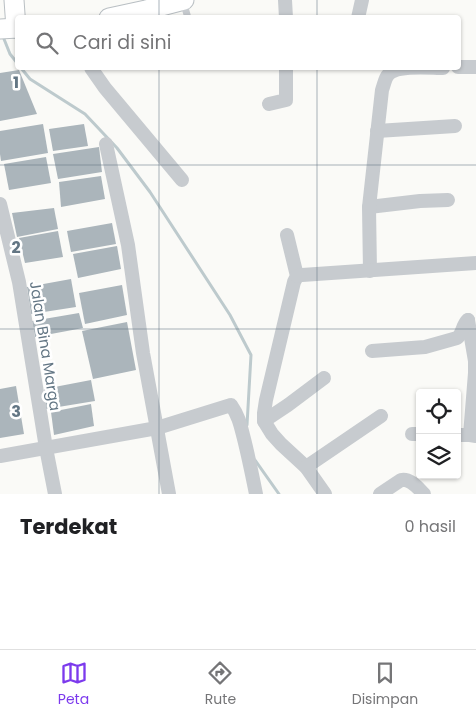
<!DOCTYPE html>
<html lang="id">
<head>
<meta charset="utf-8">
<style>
	:root { --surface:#fff; --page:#f6f6f6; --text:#202124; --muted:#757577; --line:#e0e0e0; --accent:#7c3aed }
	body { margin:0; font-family:Poppins,sans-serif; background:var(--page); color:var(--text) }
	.controls { position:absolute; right:15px; bottom:15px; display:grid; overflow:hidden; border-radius:5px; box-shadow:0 1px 4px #0004 }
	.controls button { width:45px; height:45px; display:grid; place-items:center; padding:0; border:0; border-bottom:1px solid var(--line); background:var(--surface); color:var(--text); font:25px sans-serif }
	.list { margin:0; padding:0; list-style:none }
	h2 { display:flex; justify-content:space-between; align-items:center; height:65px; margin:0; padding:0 20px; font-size:21px }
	h2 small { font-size:16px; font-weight:400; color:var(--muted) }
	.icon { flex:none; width:28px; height:28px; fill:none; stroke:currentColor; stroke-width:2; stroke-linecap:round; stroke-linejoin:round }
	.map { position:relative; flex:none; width:476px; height:494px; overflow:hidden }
	.search { position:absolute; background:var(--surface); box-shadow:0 1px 4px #0004; left:15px; right:15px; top:15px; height:55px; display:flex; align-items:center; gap:12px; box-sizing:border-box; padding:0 18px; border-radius:5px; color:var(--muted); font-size:19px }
	.sheet { height:155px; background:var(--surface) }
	nav { display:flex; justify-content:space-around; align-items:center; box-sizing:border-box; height:70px; border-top:1px solid var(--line); background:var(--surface); font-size:14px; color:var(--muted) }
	nav a { display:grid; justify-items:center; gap:2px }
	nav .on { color:var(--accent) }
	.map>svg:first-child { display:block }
</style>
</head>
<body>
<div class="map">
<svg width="476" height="494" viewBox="0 0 476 494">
	<rect width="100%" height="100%" fill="#fafaf7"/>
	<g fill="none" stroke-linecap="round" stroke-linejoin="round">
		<g stroke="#bdcacd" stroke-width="3">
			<polyline points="4,39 10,54 18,64"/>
			<polyline points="21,68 30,79 85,114 117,148 150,192 230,315 251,355 247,425"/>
			<polyline points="255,460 279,494"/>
		</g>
	</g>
	<g fill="#abb5bb">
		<polygon points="19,70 37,114 0,121 0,73"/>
		<polygon points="43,124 48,153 1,161 0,154 0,131"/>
		<polygon points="84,124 88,146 53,151 49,129"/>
		<polygon points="99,147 102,172 58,179 53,154"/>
		<polygon points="46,157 51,183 9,190 4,164"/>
		<polygon points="101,176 105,199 61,207 59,182"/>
		<polygon points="54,208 58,229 17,237 12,213"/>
		<polygon points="112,223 116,244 71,252 67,231"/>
		<polygon points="58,231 63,257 25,263 19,238"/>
		<polygon points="117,246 121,269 78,278 73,254"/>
		<polygon points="71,279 76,307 31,314 27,287"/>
		<polygon points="122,285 127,315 85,324 79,293"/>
		<polygon points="79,313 83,328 35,337 32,321"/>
		<polygon points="127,322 136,370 93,379 82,331"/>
		<polygon points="91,380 95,401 46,409 44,389"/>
		<polygon points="16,386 24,434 0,438 0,389"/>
		<polygon points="91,404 94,426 54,435 51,412"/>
	</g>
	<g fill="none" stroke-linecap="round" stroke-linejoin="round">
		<defs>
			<g id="secondary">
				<polyline points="14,0 16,28"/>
				<polyline points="109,18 146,10 184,0"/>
				<polyline points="0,29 18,28"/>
			</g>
		</defs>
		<use href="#secondary" stroke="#b9bfc3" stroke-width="21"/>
		<polyline stroke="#c7cbcf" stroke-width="7" points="183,1 188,18"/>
		<g stroke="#c7cbcf" stroke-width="14">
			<polyline points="285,0 286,18"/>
			<polyline points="358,18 362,0"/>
			<polyline points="458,67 476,67"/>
			<polyline points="91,68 105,88 182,180"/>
			<polyline points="269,104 286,100 286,68"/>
			<polyline points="377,131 455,126"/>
			<polyline points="106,144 128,245 143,353 169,494"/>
			<polyline points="0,204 19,282 46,448 55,494"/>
			<polyline points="369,207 420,201 448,200"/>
			<polyline points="287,235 297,276 294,282 266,400 264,413 264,421 272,434 281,444 306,467 325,494"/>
			<path d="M370,271l-1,-64 13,-117c2,-5 3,-12 6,-15 8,-11 42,-7 55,-7"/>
			<polyline points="297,276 302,275 476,263"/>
			<polyline points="468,320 475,361 475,373 470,435 476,436"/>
			<path d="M372,351l53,-4 32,-9c6,-4 5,-13 11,-18"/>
			<polyline points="264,421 288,405 324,378"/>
			<polyline points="412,434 420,434"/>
			<polyline points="457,435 470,435"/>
			<path d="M0,456l157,-28 74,-23c7,10 9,18 12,30 5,19 9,39 13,59"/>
			<polyline points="306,467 381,416"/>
			<path d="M380,494l21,-14c9,-2 17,8 23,14"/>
		</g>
		<use href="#secondary" stroke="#fff" stroke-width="19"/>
	</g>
	<path fill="none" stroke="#637684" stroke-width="1" stroke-opacity="0.55" d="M159,0v18M317,0v18M159,68v426M317,68v426M0,165h476M0,329h476"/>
	<g text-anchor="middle" stroke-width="5" stroke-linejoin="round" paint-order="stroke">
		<g font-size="15" fill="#637684" stroke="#fff">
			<text transform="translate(45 346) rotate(81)" y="5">Jalan Bina Marga</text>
		</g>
	</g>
	<g font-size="16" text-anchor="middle" font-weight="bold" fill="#637684" stroke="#fff" stroke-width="5" stroke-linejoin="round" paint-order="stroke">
		<text x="16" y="88">1</text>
		<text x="16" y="253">2</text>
		<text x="16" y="417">3</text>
	</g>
</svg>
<div class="controls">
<button><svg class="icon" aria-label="locate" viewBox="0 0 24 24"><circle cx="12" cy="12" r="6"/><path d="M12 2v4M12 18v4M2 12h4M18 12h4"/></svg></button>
<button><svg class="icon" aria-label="layers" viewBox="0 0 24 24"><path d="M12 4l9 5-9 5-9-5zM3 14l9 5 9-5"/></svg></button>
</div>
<div class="search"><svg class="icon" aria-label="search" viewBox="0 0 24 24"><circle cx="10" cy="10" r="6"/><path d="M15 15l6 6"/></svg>Cari di sini</div>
</div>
<section class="sheet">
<h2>Terdekat<small>0 hasil</small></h2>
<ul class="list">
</ul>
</section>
<nav>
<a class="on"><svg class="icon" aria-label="map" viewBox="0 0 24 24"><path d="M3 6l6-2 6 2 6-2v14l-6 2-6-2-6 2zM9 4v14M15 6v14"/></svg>Peta</a>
<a><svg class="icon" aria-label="directions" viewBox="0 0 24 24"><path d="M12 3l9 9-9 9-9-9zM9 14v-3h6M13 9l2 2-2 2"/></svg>Rute</a>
<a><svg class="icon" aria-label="saved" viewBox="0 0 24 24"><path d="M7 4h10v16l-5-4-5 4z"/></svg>Disimpan</a>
</nav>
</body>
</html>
